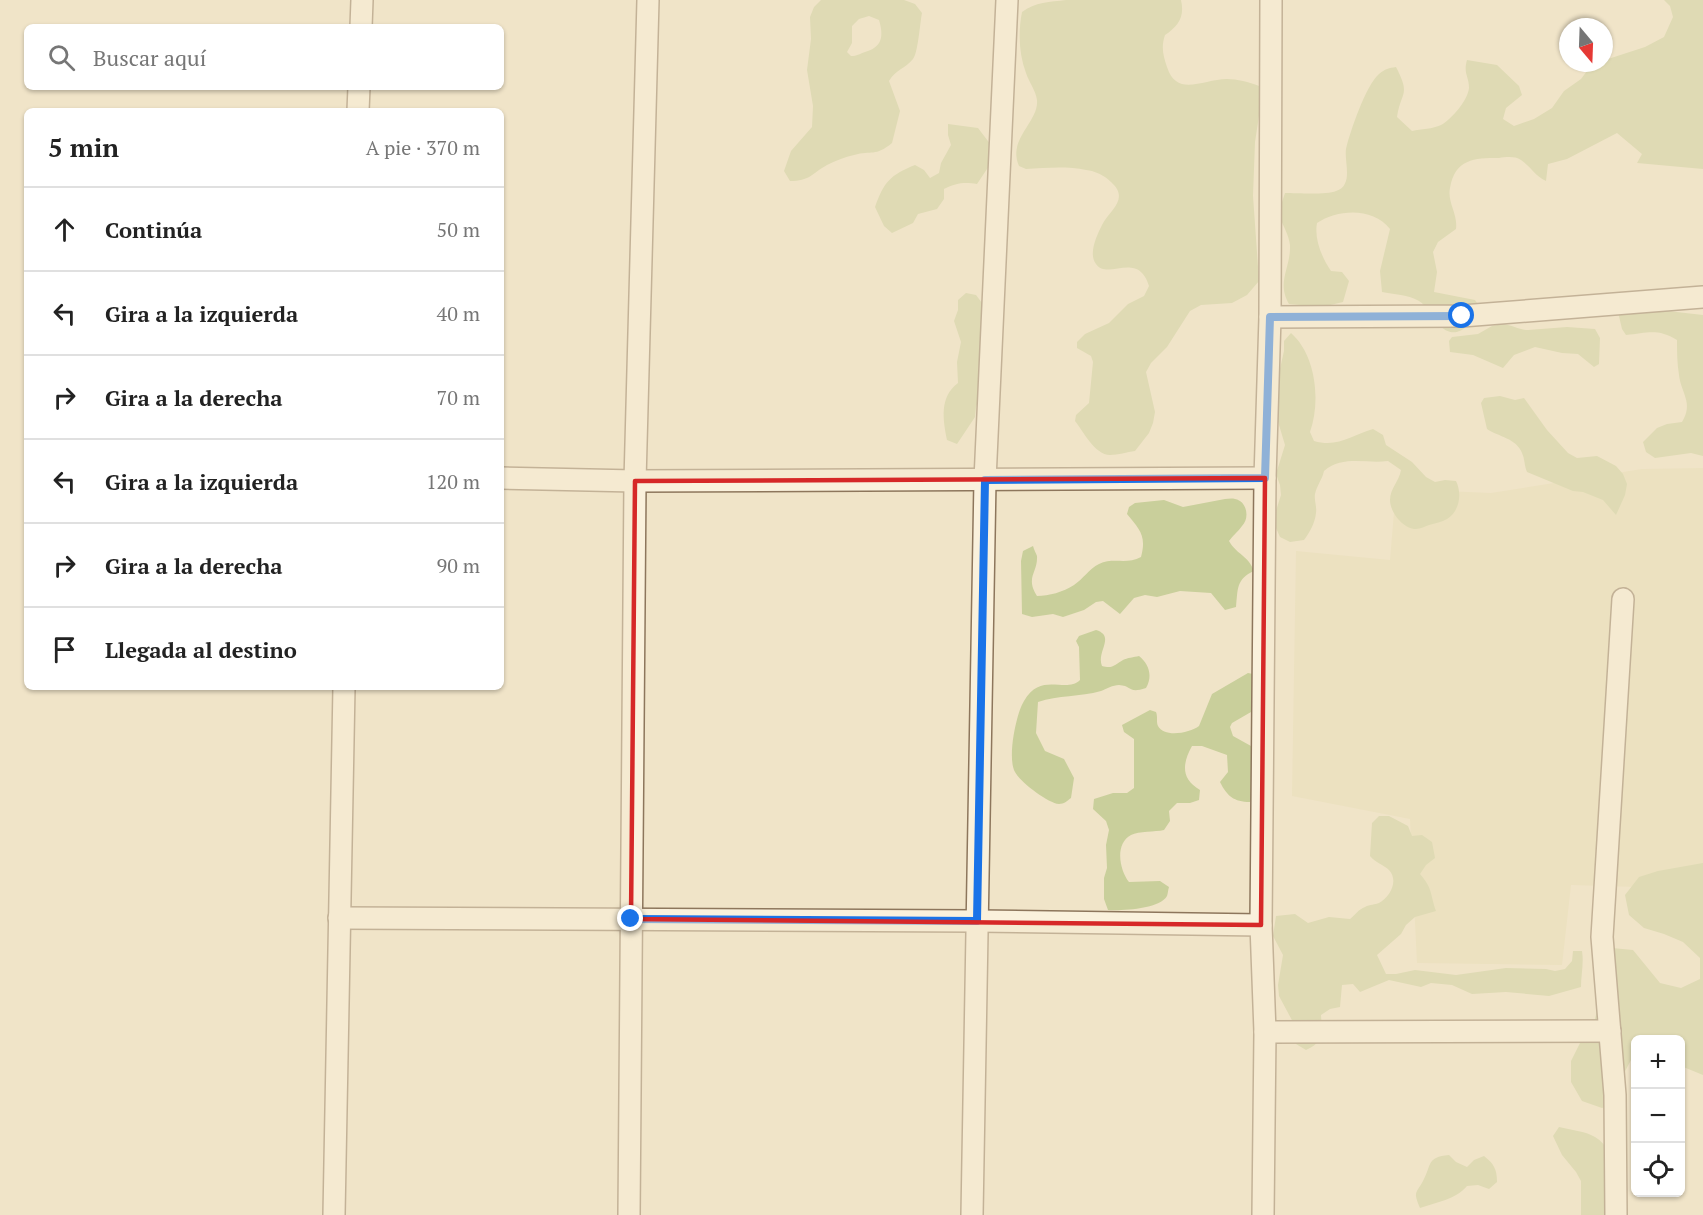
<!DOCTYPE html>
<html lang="es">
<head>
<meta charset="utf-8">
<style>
	:root { --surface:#fff; --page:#f2f2f2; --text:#222; --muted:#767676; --line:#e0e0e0 }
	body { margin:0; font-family:"PT Serif",serif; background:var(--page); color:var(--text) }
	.controls { position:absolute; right:18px; bottom:18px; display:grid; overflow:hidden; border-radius:9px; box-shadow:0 2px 4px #0004 }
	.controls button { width:54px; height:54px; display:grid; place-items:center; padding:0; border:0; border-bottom:2px solid var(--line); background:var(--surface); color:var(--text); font:30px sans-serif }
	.compass { position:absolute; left:1559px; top:18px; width:54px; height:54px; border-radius:50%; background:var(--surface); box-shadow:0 2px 4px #0004; rotate:161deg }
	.stop { position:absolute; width:18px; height:18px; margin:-14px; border:4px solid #1a73e8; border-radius:50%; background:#fff }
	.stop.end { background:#1a73e8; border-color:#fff; box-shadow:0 2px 6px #0008 }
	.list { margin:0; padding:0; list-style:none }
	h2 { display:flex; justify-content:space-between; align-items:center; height:78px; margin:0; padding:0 24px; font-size:26px }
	h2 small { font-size:20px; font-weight:400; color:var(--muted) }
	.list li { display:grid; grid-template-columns:39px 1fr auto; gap:18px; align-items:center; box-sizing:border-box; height:84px; padding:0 24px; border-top:2px solid var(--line) }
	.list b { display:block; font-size:22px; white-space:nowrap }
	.list em { font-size:20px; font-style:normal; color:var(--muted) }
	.icon { flex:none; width:33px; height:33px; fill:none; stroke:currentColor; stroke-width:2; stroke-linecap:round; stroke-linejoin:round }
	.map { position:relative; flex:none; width:1703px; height:1215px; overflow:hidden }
	.search { position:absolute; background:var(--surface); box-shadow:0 2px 4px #0004; left:24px; top:24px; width:480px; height:66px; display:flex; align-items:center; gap:15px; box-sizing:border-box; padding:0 21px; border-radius:9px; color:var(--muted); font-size:22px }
	.panel { position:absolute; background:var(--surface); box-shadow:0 2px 4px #0004; left:24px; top:108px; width:480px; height:582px; border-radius:9px }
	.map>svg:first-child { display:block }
</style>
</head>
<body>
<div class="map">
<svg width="1703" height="1215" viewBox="0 0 1703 1215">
	<rect width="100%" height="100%" fill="#f0e4c8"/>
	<polygon fill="#e6deb5" points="1703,468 1703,889 1571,885 1562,965 1417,963 1410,819 1292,796 1296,551 1390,560 1396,489 1491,493 1642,469"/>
	<g fill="#c9cf9b" fill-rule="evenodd">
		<path d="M821,0h83l11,4 7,9c-2,10 -4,40 -9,46 -8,10 -17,10 -24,22l11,30 -8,32c-17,14 -20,7 -38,12 -9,2 -19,6 -27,10 -16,9 -17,16 -37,16l-6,-10 7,-20 21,-24 1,-21 -6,-36 4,-31 -1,-22 4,-10zM869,16l10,4c5,17 3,27 -14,32 -6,2 -8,4 -14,4l-4,-4 5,-9v-17l7,-7z"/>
		<path d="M1066,0h115c4,17 -3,26 -16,35 -4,12 -2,20 2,32 10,31 36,12 60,12 10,0 22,3 32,7l3,10 -7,46 -2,54 6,85 -12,14 -15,8 -31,2 -11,6 -23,36 -16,16 -5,9 9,40 -2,11 -4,10 -14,18c-8,1 -17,4 -25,4 -15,0 -27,-24 -35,-34l1,-6 13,-12 4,-41 -2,-6 -14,-8v-6l8,-8 24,-11 19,-19 16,-8 5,-10c-11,-36 -41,-5 -53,-22 -8,-10 1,-29 6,-39 8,-15 28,-26 9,-43 -7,-7 -16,-11 -25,-12 -19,-4 -41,-2 -60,-1l-7,-3c-12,-27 20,-44 18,-66 -1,-9 -8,-18 -11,-27 -7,-19 -8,-40 -4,-61 13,-10 28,-10 44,-12z"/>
		<path d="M1664,0h39v169l-66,-6 5,-9 -25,-21 -50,26 -19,5 -2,17c-12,-6 -15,-14 -25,-21 -6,-4 -15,-3 -22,-2 -25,0 -44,1 -49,30 -3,14 8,26 6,41l-18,13 -5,10 4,20 -3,20 41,8 6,9c-11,16 -25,35 -44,14 -6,-8 -10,-17 -18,-22 -10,-6 -26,-7 -37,-9l-2,-21 10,-42c-17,-22 -52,-20 -73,-6 -3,16 5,35 14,48l11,1 7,9 -6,21 -21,5 -33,-3c-13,-22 2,-36 1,-59 -1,-10 -8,-22 -12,-31l7,-21c12,0 42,2 51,-2 18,-6 8,-29 10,-42 4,-17 20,-64 33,-75 6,-5 10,-6 17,-7 15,29 5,24 1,50l15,14c9,-2 21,-2 29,-6 10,-5 27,-25 28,-37 0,-12 -6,-14 -2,-28l30,5 22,21 3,9 -16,13 -3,11 11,7 20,-7 18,-11 12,-17 17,-12 6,-8 12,-8h5l1,-3 40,-13 19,-10 9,-20 -3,-11z"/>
		<path d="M948,124l30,4 13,17 -2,21 -12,18c-13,-2 -21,-1 -33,5v10l-7,10 -19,5 -5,9 -21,10 -8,-7 -9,-19c9,-25 15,-32 40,-42l9,5 6,8 9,-5 2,-10 10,-18 -3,-10z"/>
		<path d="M966,293l10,2 6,8 2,21 -4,73 -4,10 -1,10 -18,27 -10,-4c-4,-20 -8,-43 11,-57l-1,-21 4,-20 -7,-21 4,-11v-10z"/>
		<path d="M1659,310l44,5v141l-12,-3 -36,5 -9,-6 -3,-10 14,-14 10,-4 15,-2c12,-19 -1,-29 -3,-47 -2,-12 -2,-24 -2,-35 -19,-12 -30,-7 -51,-5l-4,-6 -4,-17z"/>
		<path d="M1503,324c9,1 16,6 25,6l39,-3 28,2 5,9 -1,26 -5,3 -16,-13 -16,-1 -27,-6 -21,8 -11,13 -30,-13 -23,-3 -1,-11 3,-4 26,-3 14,-8z"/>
		<path d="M1291,333c25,22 30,68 19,99l4,9c24,7 38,-6 59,-12l10,6 3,10 26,17 14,15 9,5 10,-2 11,1c6,12 4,30 -9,38 -5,3 -12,4 -18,6 -3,1 -9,4 -13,4 -13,0 -26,-17 -26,-29 0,-12 9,-18 11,-30l-13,-9c-22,3 -45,-6 -64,10 -2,9 -7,14 -9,23 -1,7 2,12 1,19 -1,10 -6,19 -12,27l-14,2 -10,-5 -4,-9 -2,-11 7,-22 -1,-10 -4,-11 9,-29 -9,-30 1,-33 7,-31v-10z"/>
		<path d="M1500,396l15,4 9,-2 23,32 21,23 9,5 20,-2 19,10 7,8 4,10 -2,11 -9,20 -13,-15 -20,-8 -10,-1 -46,-19c-3,-7 -2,-13 -5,-19 -6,-15 -23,-16 -35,-24l-6,-26 3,-5z"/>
		<path d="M1225,499c3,0 6,-1 10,0 12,2 15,19 7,27 -4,6 -9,9 -13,15 8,14 19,14 25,30 -18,8 -16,18 -18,36l-11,3 -14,-17 -31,-2 -23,6 -12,-2 -11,3 -14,16 -17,-13 -7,1 -12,8 -21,7 -10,-3 -21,3 -10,-3 -1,-53 2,-10 10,-5c1,4 3,7 4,10 1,17 -12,21 0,40 12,0 26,-4 37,-11 9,-6 15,-16 25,-21 14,-7 28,1 42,-7 6,-22 -2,-28 -14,-43l2,-7 6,-4 29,-3 19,7z"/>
		<path d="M1096,630c20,6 0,22 6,36 11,3 12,-1 21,-6 4,-2 11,-3 16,-4 10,8 14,20 7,32 -18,6 -13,-2 -27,-3 -6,0 -13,4 -18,6 -21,6 -43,4 -63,11l-2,31 9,18 19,8 10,19 -3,20c-4,3 -7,6 -12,6 -11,-1 -39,-22 -44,-32 -8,-14 1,-58 9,-71 17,-30 42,-7 56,-21l-1,-33 -3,-6 3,-5z"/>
		<path d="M1248,673l5,1 5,30 -7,8 -19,11 -2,4 3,9 18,10 4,4v5l-3,16 3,21 -5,10c-16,0 -23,-6 -30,-20l8,-10 -1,-17 -25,-9h-10c-10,18 -11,33 8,44l-1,10 -9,3h-13l-8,8 1,10 -6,9c-9,2 -25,1 -33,5 -17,9 -11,36 -2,47l31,-1 9,6c-1,3 -1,6 -2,9 -7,13 -46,15 -59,14l-4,-11v-21l3,-10 -1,-23 3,-15 -3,-9 -13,-12 1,-10 19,-6h14l7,-5v-49l-10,-7 -2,-7 28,-15 6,2c2,5 0,10 2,14 6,12 32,7 41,0l13,-32z"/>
		<path d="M1379,816h10l19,10 4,10 10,-1 10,7 3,16 -9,7 -6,9c13,15 10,20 16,37l-21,6 -9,8 -5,9 -24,21 9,19h10l19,-4 41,5 50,-7 40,1 9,2 10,-2 7,-8 1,-10h9c2,12 -1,24 -1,36l-32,9 -43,-4 -34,2 -20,-9 -21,-2 -10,4 -32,-7 -29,12 -7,-8 -11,1 -2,22 -10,2 -9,6c1,18 4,26 -15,35l-10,-6 -4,-10 2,-10 -15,-28 -1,-11 5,-30 -10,-19 3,-20 19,-2 13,9 21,-6 21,2c5,-4 9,-10 15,-12 5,-3 10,-2 14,-4 11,-6 20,-22 10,-33 -5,-5 -13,-7 -19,-14l2,-33z"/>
		<polygon points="1703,863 1703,1075 1681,1066 1680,1040 1636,1040 1635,1059 1631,1060 1621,1079 1621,1101 1602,1108 1582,1101 1571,1082 1571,1061 1581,1041 1594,1023 1612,948 1633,950 1660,983 1681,988 1700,979 1700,958 1683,942 1664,934 1644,928 1629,915 1625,895 1639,877 1658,871"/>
		<path d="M1559,1127c12,3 26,4 36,10 25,14 18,55 15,78h-29v-34l-5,-9 -14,-17 -9,-19z"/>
		<path d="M1449,1155l7,7 11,5 7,-7 10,-4c10,8 13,13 13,26l-8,7 -11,-4 -11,1c-12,14 -30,16 -47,22 -7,-17 -4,-14 3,-27 9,-16 3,-24 26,-26z"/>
	</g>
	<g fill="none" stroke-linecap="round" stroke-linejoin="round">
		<defs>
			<g id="minor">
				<polyline points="361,27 362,0"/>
				<polyline points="358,111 359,87"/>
				<polyline points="1270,317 1462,316 1703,297"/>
				<polyline points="501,478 635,481 1265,478"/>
				<polyline points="339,918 977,921 1261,925"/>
				<polyline points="1265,1032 1610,1031"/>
				<polyline points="334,1215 344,687"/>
				<polyline points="629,1215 635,481 648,0"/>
				<polyline points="972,1215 985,480 1007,0"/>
				<polyline points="1263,1215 1265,1032 1261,925 1265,478 1270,317 1271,0"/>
				<polyline points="1616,1215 1615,1095 1602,937 1623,599"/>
			</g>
		</defs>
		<use href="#minor" stroke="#8d765c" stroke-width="24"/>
		<use href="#minor" stroke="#faf1dc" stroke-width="21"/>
	</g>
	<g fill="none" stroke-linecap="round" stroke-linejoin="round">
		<polyline stroke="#1a73e8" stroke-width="8" points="631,919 977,921 985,480 1265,478 1270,317 1462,316"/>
	</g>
	<path d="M0 0H1703V1215H0ZM1265,478l-4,447 -630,-6 4,-438z" fill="#f0e4c8" fill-opacity=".55" fill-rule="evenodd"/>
	<path fill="none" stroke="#d62828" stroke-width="4.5" stroke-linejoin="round" d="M1265,478l-4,447 -630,-6 4,-438z"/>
</svg>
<div class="controls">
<button>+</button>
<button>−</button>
<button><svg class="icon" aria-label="locate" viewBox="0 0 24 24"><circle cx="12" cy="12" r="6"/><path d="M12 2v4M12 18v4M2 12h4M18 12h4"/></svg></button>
</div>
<svg class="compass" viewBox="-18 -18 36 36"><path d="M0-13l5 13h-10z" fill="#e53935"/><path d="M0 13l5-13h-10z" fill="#767676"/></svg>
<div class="stop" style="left:1462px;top:316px"></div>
<div class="stop end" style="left:631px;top:919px"></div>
<div class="search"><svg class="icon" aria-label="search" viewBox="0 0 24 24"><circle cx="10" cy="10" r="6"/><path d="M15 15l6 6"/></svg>Buscar aquí</div>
<section class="panel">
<h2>5 min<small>A pie · 370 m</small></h2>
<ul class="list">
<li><svg class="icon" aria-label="ahead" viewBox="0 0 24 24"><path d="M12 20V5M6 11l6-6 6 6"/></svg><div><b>Continúa</b></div><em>50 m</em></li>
<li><svg class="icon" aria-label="left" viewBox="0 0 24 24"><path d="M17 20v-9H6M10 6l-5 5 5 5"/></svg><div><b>Gira a la izquierda</b></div><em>40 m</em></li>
<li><svg class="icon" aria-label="right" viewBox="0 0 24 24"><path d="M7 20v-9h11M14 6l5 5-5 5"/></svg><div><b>Gira a la derecha</b></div><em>70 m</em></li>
<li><svg class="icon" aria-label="left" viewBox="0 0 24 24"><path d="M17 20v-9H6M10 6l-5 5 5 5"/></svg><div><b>Gira a la izquierda</b></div><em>120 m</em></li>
<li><svg class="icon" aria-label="right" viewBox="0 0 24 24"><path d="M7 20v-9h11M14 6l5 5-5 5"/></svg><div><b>Gira a la derecha</b></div><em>90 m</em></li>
<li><svg class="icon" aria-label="arrive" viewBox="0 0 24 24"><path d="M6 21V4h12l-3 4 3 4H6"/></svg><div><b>Llegada al destino</b></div></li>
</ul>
</section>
</div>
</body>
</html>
